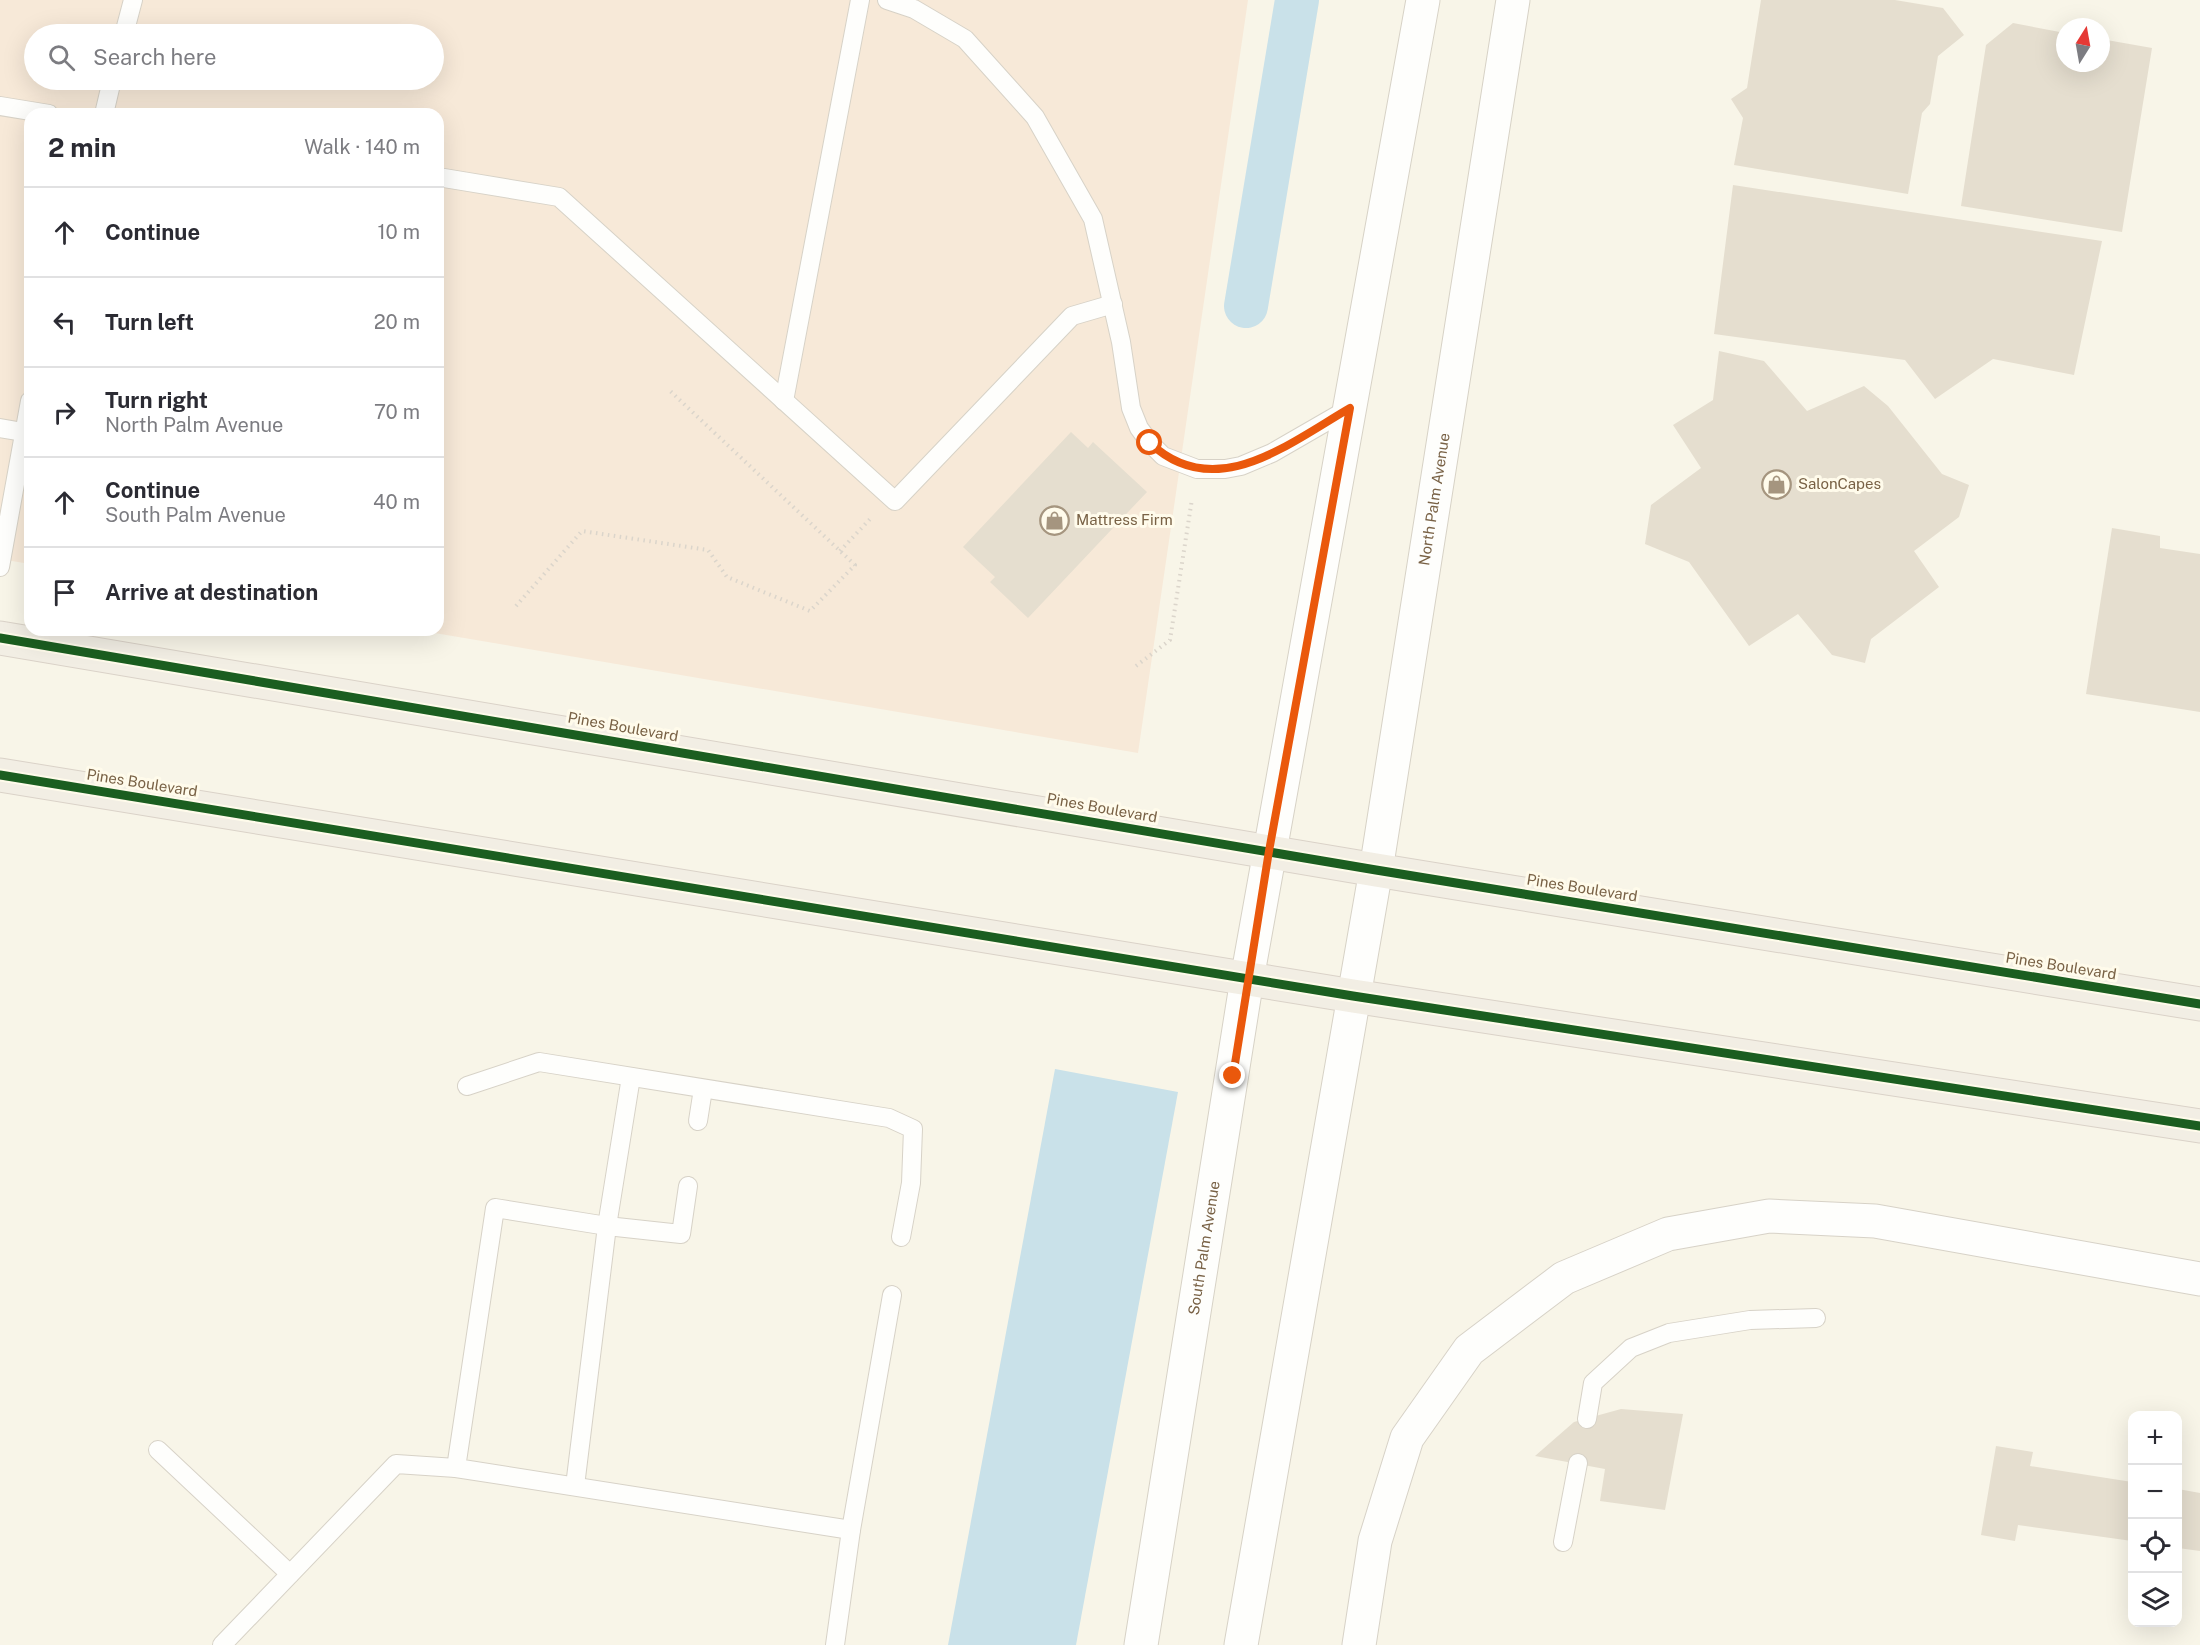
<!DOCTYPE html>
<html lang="en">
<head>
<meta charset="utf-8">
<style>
	:root { --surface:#fff; --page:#f2f2f3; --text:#2b2b33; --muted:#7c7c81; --line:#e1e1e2 }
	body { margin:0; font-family:"Public Sans",sans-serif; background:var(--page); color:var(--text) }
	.controls { position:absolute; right:18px; bottom:18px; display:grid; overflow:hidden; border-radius:12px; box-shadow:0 6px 24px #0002 }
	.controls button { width:54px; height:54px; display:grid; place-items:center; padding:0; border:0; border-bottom:2px solid var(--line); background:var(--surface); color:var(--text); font:30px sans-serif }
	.compass { position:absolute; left:2056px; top:18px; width:54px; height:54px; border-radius:50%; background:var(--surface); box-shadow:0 6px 24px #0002; rotate:11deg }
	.stop { position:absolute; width:18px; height:18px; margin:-14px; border:4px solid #ea580c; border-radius:50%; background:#fff }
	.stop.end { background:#ea580c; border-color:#fff; box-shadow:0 2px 6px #0008 }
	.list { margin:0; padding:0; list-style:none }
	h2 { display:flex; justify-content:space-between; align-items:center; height:78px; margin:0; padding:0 24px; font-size:26px }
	h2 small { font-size:20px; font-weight:400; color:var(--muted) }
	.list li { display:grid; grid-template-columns:39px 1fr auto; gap:18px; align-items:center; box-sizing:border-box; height:90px; padding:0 24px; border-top:2px solid var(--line) }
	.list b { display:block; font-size:22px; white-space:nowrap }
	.list p { margin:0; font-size:20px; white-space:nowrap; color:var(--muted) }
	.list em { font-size:20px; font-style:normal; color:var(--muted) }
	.icon { flex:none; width:33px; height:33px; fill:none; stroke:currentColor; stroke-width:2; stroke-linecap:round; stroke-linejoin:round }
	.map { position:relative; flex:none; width:2200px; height:1645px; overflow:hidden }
	.search { position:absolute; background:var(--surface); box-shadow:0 6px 24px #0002; left:24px; top:24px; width:420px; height:66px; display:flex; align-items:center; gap:15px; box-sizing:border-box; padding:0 21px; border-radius:33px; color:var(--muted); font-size:22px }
	.panel { position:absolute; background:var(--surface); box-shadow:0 6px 24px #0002; left:24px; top:108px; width:420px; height:528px; border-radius:18px }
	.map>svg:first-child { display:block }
</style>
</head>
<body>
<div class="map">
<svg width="2200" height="1645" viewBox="0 0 2200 1645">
	<rect width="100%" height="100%" fill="#f8f5e8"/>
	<path fill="#f7e9d8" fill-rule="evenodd" d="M0,0h1248l-110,753 -721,-123h21v-516h-408v450l-30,-5zM34,34h400v46h-400z"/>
	<polygon fill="#c9e1e9" points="1055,1069 1178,1092 1076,1645 948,1645"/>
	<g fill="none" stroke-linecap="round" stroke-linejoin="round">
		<polyline stroke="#c9e1e9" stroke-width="44" points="1246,306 1297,0"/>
	</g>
	<g fill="#e5decf">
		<polygon points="1761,0 1895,0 1943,8 1964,35 1938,56 1930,104 1922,113 1908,194 1734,165 1743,118 1731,99 1747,88"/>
		<polygon points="2013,23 2065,33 2065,63 2101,63 2101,39 2152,48 2122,232 1961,206 1986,45"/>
		<polygon points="1733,185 2102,241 2074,375 1993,359 1935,399 1905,360 1714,334"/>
		<polygon points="1719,351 1764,361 1807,411 1864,386 1888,406 1942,474 1969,485 1959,517 1914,551 1939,587 1871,639 1865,663 1832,655 1798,614 1749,646 1689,562 1645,544 1651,505 1701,468 1673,425 1713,400"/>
		<polygon points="1071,432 1088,448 1093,442 1147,492 1028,618 990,582 995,577 963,547"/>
		<polygon points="2112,528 2160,536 2160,548 2200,554 2200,712 2086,694"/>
		<polygon points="1621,1409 1683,1414 1665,1510 1600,1501 1605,1469 1535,1456 1574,1422"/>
		<polygon points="1996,1446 2033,1452 2030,1466 2132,1482 2132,1541 2018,1525 2015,1541 1981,1535"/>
		<polygon points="2178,1489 2200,1493 2200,1551 2178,1548"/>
	</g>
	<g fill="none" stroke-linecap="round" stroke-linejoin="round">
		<defs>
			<g id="service">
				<polyline points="887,0 914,9 965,39 1035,117 1093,219 1121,342 1131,408 1139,428 1150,443 1163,456 1197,469 1225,469 1241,466 1272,453 1350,408"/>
				<polyline points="124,34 133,0"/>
				<polyline points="0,106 49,114"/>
				<polyline points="104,114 112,80"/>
				<polyline points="438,177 559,197 895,501 1072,316 1113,304"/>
				<polyline points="784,401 860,0"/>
				<polyline points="0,428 23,432"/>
				<polyline points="0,567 30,401"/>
				<polyline points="467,1086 539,1062 889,1118 913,1129 911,1183 901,1237"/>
				<polyline points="698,1121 703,1089"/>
				<polyline points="688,1186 681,1234 607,1226 495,1208 456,1468 851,1530"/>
				<polyline points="1587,1419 1593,1383 1631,1348 1669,1333 1750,1320 1816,1318"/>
				<polyline points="158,1450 290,1574"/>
				<polyline points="575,1486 607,1226 631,1077"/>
				<polyline points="1563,1542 1578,1463"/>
				<polyline points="222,1645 396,1464 456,1468"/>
				<polyline points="835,1645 851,1530 892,1295"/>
			</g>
			<polyline id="minor" points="1359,1645 1375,1541 1407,1438 1469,1350 1564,1278 1668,1234 1769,1216 1875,1221 2200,1279"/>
			<g id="secondary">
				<path id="s1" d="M1141,1645l106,-666 176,-979"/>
				<path id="s2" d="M1241,1645l135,-775 137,-870"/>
			</g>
			<g id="trunk">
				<polyline points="0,638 1376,870 2200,1004"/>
				<polyline points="0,775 1353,996 2200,1126"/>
			</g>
		</defs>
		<use href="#service" stroke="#d7d2c7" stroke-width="20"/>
		<use href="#minor" stroke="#d7d2c7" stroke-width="35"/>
		<use href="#secondary" stroke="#d7d2c6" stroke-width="35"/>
		<use href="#trunk" stroke="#dad2c8" stroke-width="35"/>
		<g stroke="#dbd5cb" stroke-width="4" stroke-dasharray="1.5 4.5" stroke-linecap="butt">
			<polyline points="840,551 870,519"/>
			<polyline points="516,606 582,531 708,550 727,577 810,611 855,565 668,389"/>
			<polyline points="1136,666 1170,640 1192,499"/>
		</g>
		<use href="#service" stroke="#fefefc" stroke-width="18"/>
		<use href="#minor" stroke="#fefefc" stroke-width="33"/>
		<use href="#secondary" stroke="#fefefc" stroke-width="33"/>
		<use href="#trunk" stroke="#f2eee4" stroke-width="33"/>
		<defs>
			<g id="cycleway">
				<polyline points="0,638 1376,870 2200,1004"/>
				<polyline points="0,775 1353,996 2200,1126"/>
			</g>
		</defs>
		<use href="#cycleway" stroke="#fffbeb" stroke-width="13"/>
		<use href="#cycleway" stroke="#1b5e20" stroke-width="9"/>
	</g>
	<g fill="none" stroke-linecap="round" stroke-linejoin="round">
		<path stroke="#ea580c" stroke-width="8" d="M1150,443c65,61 138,1 200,-35l-81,443 -36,225"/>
	</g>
	<defs>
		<symbol id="shop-ring" viewBox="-11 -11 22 22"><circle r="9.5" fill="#fffbeb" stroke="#a5957f" stroke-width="1.5"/><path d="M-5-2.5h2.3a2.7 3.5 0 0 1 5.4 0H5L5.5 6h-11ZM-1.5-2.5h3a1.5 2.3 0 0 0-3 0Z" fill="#a5957f"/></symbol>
	</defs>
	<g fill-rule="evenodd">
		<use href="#shop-ring" x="1760" y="468" width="33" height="33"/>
		<use href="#shop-ring" x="1038" y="504" width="33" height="33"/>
	</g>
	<g text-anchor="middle" stroke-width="6" stroke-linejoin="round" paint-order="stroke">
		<g font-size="15" fill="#796246" stroke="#fffbeb" text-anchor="start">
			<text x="1798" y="489">SalonCapes</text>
			<text x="1076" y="525">Mattress Firm</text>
		</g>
		<g font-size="15" fill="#796246" stroke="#fffbeb">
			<text dy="5" stroke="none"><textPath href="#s2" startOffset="1162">North Palm Avenue</textPath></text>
			<text transform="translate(623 727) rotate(10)" y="5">Pines Boulevard</text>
			<text transform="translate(142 783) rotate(9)" y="5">Pines Boulevard</text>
			<text transform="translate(1102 808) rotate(10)" y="5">Pines Boulevard</text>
			<text transform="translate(1582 888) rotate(9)" y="5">Pines Boulevard</text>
			<text transform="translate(2061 966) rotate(9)" y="5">Pines Boulevard</text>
			<text dy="5" stroke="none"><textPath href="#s1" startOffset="402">South Palm Avenue</textPath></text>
		</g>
	</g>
</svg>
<div class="controls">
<button>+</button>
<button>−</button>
<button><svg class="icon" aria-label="locate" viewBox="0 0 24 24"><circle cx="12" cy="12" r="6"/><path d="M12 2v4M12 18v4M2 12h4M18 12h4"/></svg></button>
<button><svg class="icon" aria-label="layers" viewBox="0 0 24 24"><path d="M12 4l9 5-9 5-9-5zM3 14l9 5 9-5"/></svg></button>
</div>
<svg class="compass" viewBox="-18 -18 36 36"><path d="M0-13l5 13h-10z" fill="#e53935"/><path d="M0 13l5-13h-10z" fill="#7c7c81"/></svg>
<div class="stop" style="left:1150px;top:443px"></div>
<div class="stop end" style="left:1233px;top:1076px"></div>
<div class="search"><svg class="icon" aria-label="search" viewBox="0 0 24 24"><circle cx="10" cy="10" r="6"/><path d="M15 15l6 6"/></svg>Search here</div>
<section class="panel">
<h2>2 min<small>Walk · 140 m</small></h2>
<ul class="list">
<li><svg class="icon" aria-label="ahead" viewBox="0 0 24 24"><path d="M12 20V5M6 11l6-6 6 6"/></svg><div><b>Continue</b></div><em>10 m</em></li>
<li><svg class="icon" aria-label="left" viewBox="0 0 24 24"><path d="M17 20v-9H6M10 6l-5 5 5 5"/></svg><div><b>Turn left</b></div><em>20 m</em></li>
<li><svg class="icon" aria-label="right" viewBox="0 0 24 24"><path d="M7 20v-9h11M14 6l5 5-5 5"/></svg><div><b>Turn right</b><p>North Palm Avenue</p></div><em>70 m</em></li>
<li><svg class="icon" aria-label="ahead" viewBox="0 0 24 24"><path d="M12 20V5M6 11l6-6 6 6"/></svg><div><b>Continue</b><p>South Palm Avenue</p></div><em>40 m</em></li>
<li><svg class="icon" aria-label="arrive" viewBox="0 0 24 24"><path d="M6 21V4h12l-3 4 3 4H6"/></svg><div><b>Arrive at destination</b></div></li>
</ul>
</section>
</div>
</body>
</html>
